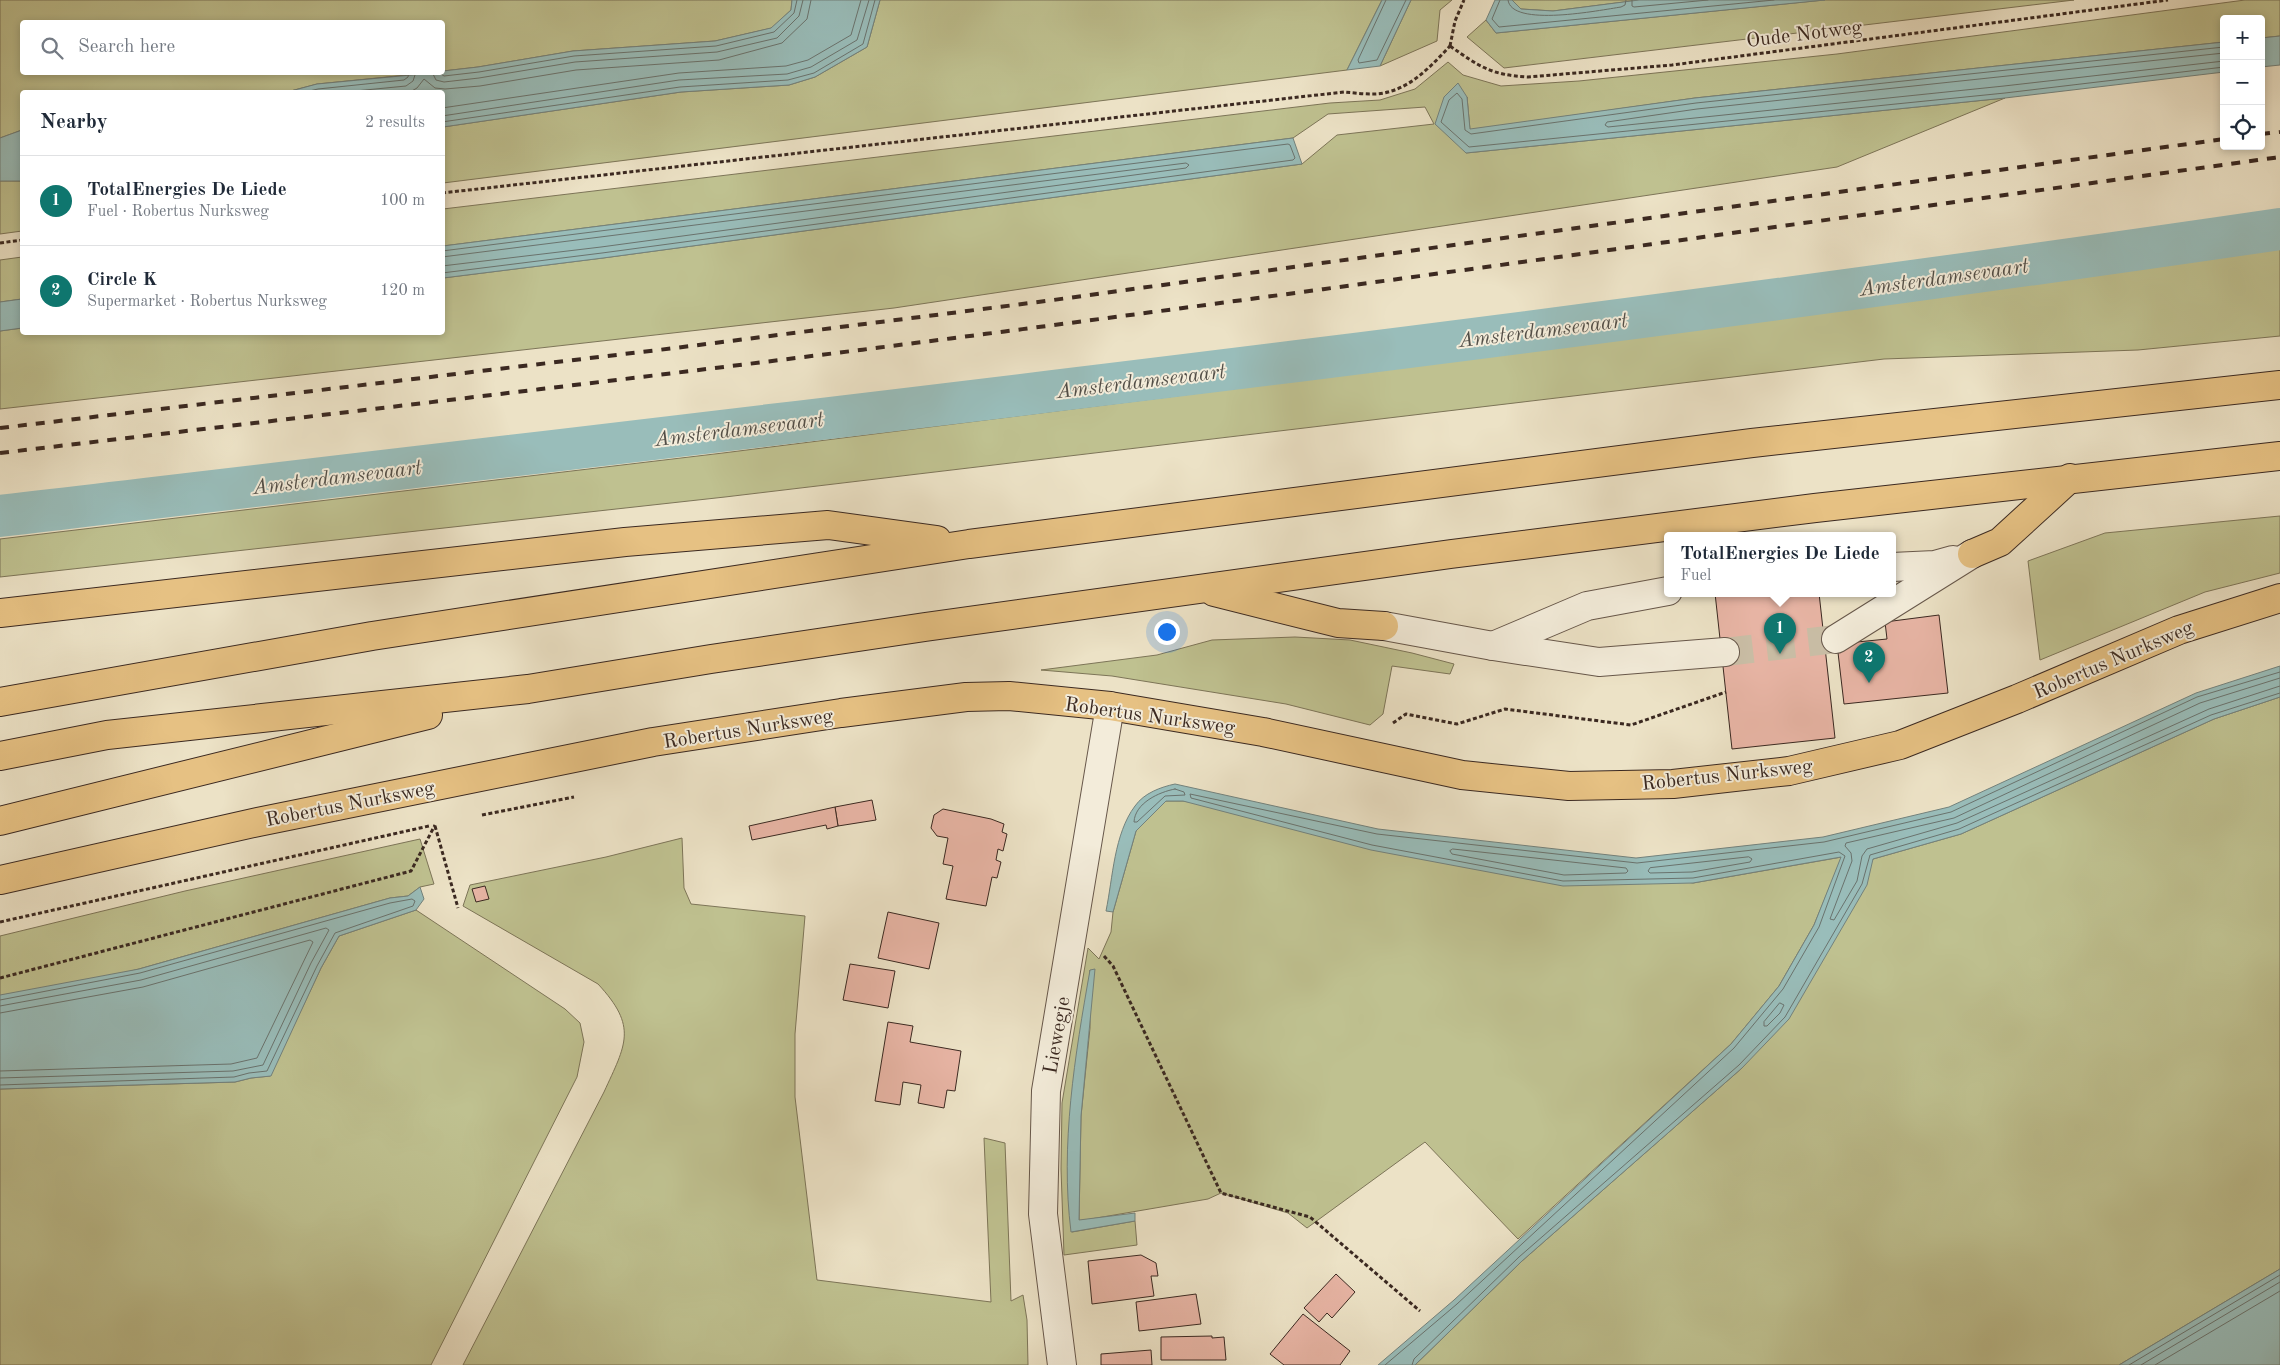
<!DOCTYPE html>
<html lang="en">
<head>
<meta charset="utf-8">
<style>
	:root { --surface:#fff; --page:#f6f6f7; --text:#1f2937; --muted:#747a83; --line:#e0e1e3; --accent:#0f766e }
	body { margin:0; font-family:"Old Standard TT",serif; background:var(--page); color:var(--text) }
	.controls { position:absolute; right:15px; top:15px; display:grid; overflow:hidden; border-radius:5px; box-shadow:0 2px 8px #0003 }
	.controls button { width:45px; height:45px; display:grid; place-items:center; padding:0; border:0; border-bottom:1px solid var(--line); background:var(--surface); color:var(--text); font:25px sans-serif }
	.you { position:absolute; left:1166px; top:631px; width:18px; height:18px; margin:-12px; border:4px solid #fff; border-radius:50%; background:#1a73e8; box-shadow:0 0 0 8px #1a73e833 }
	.badge { display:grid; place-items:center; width:32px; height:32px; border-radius:50%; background:var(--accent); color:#fff; font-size:16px; font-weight:700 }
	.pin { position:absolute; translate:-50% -41px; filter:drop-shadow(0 1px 2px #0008) }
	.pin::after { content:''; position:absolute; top:26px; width:18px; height:15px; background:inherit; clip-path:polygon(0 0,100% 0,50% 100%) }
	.popup { position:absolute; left:1664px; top:532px; width:232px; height:65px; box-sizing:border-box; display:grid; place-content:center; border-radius:5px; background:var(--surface); filter:drop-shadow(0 1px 4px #0005); font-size:16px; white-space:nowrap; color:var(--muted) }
	.popup b { font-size:19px; color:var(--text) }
	.popup::after { content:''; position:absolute; left:50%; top:100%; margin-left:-10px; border:10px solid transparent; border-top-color:var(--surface) }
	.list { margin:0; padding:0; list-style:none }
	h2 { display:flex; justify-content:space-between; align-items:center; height:65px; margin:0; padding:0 20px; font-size:21px }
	h2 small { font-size:16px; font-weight:400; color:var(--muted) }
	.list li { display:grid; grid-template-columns:32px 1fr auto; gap:15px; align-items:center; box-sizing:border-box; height:90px; padding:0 20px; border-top:1px solid var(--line) }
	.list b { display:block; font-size:19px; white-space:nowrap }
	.list p { margin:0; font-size:16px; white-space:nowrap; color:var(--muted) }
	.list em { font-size:16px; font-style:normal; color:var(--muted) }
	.icon { flex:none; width:28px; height:28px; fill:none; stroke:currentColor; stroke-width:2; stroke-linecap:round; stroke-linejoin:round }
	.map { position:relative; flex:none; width:2280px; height:1365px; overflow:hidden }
	.search { position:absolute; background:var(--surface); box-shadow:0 2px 8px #0003; left:20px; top:20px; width:425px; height:55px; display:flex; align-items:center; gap:12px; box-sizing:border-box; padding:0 18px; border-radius:5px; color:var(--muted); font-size:19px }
	.panel { position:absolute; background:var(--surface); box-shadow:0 2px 8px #0003; left:20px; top:90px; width:425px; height:245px; border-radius:5px }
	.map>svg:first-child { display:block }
</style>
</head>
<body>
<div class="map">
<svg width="2280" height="1365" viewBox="0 0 2280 1365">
	<rect width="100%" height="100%" fill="#ece2c6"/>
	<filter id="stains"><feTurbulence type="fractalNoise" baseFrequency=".004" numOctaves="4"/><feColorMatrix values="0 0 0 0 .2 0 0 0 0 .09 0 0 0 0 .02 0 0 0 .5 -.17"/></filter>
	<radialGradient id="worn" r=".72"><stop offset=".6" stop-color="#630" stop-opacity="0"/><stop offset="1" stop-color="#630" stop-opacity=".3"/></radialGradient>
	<g fill="#bfc190" stroke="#7d7558">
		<polygon points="0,0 792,0 791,10 772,28 715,41 573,51 478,67 443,71 442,22 22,22 22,72 427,73 317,84 287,92 22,92 22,130 0,138"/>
		<polygon points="880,0 1382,0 1347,70 443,183 443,127 681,92 789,85 815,77 867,47"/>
		<polygon points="1411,0 1452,0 1440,10 1437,41 1380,66"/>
		<polygon points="1512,0 1640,0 1553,11 1521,9"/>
		<polygon points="1824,0 2074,0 1504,68 1467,37 1486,20 1496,33"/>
		<polygon points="2245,0 2280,0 2280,36 2261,38 2261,19 2224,19 2224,42 1695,98 1470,130 1467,97 1466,153 2005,98 1837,167 894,308 0,409 0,331 22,328 22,332 442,332 443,278 603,258 1302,164 1337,135 1434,124 1425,107 1328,114 1293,138 443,246 443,209 1330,103 1380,100 1415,89 1448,62 1463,75 1501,86 1579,81 1837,54"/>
		<polygon points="0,181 22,181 22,231 0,234"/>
		<polygon points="2280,244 2280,336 2138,350 1884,359 725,497 0,577 0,539 723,453 1430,364"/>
		<polygon points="22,257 22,299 0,302 0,260"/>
		<polygon points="2280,516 2280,573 2205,592 2040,660 2028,561 2105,533"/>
		<polygon points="1295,637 1350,640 1412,653 1454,664 1450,674 1392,666 1383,714 1370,725 1286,704 1112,676 1041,670 1157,655 1212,640"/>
		<polygon points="2280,697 2280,1269 2119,1365 1415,1365 1522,1261 1742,1068 1873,859 1961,834 2214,719"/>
		<polygon points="1166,801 1183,801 1693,883 1842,857 1814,925 1779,986 1731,1044 1518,1239 1425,1142 1307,1228 1288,1213 1221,1193 1208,1199 1079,1221 1081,1116 1090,1028 1090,970 1072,1232 1135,1221 1137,1245 1064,1255 1061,1169 1062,1103 1088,948 1099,959 1111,932 1113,912 1136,831"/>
		<path d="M682,838l2,50 7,16 114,12 -10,118v63l22,183 174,22 -7,-164 21,5 6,158 12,-6 4,25 1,45h-565l141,-273c22,-48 34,-65 -6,-108l-135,-78 7,-21 136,-28z"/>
		<polygon points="420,839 434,884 420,887 408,896 390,898 139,969 0,1004 0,936 185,891"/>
		<polygon points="416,910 565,1009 580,1023 584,1042 577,1077 431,1365 0,1365 0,1089 235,1082 251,1078 270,1076 321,968 339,936"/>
	</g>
	<g fill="#99bdba" stroke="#73827d">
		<polygon points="792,0 880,0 867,47 815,77 789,85 681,92 443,127 442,92 287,92 317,84 442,72 443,71 478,67 573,51 715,41 771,28 791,10"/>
		<polygon points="1382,0 1411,0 1380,66 1347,70"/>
		<polygon points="1495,0 1512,0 1521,9 1553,11 1639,0 1825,0 1496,33 1486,20"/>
		<polygon points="2280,36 2280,65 2261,67 2261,38"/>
		<polygon points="2224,42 2224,72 2005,98 1466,153 1435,124 1444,97 1458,83 1467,97 1470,129 1695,98"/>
		<polygon points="22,130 22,181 0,181 0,138"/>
		<polygon points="1293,138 1302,164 603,258 443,278 443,246"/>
		<polygon points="22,299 22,328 0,331 0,302"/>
		<path d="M2280,666v31l-66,22 -253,115 -88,25 -6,26 -78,134 -47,49 -220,193 -107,104h-37l76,-65 277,-256 48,-58 35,-61 27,-68 -148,26 -130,3 -192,-36 -188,-49h-17l-30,30 -23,81 -7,-1c7,-34 8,-77 29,-105 9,-13 26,-19 40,-22l203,45 258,29 187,-21 126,-30 247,-114z"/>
		<polygon points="420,887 424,899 416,910 339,936 321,968 271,1076 251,1078 235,1082 0,1089 0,995 139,969 390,898 408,896"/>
		<path d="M1095,969l-14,147 -2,104 56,-7v8l-64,11c-11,-87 4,-177 19,-262z"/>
		<polygon points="2280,1269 2280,1365 2119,1365"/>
	</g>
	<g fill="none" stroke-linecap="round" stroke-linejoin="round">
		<g stroke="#6a736e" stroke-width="1">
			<polyline points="1386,0 1358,60 1359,63 1377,60 1406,0"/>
			<polyline points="1500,0 1492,19 1499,27 1774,0"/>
			<path d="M1508,0c3,28 93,10 113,7l4,-2 1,-5"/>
			<polyline points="1632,0 1632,6 1634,7 1708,0"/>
			<polyline points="2224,47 1696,103 1471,134 1465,130 1462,99 1457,93 1449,100 1441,122 1469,147 2005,93 2224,67"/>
			<polyline points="2224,53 1697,109 1607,122 1605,125 1608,127 2004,86 2224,61"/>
			<polyline points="432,72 436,80 444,82 479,78 575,62 717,52 777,38 799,16 803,0"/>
			<polyline points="438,72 444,76 479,72 574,56 716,46 774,32 794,13 797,0"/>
			<polyline points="305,92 318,89 404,80 408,77 409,72"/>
			<polyline points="345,92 406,86 413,81 416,72"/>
			<polyline points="410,92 417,88 424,79 435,88 445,89 480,86 576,70 719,60 782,43 807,19 811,0"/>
			<polyline points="442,108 679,73 786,66 808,60 851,35 861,0"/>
			<polyline points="442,116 679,80 787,74 811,67 857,40 869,0"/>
			<polyline points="442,122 680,87 788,80 814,73 863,44 875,0"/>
			<polyline points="442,251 1288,144 1290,145 1295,158 1293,160 602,253 442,273"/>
			<polyline points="442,257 1186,163 1189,165 1186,168 601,247 442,266"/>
			<polyline points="2280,678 2200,703 1954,818 1846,843 1845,846 1851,853 1852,861 1830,919 1834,920 1857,881 1862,856 1867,849 1957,823 2209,709 2280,686"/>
			<path d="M1175,789l9,3 1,3 -20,1 -28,26h-3c1,-19 25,-30 41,-33z"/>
			<polygon points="1453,849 1626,868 1628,871 1626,873 1564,875 1452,854 1450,851"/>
			<polygon points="1749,857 1752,859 1750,862 1692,872 1650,873 1648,871 1650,868"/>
			<polyline points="0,1000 140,973 390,903 412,899 415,901 413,906 335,933 317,966 267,1071 249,1073 234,1077 0,1085"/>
			<polygon points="1780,1003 1784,1005 1780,1013 1767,1026 1764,1026 1764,1022"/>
			<polyline points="0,1006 141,980 326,928 329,930 311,963 263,1065 233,1071 0,1078"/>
			<polyline points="0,1013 143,987 310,940 313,942 257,1058 231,1064 0,1071"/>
			<polyline points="1385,1365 1457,1304 1734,1048 1783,989 1819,927 1845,856 1839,852 1693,878 1563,881 1372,845 1191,798 1190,794 1377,834 1637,863 1824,842 1951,812 2197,697 2280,672"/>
			<polyline points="1412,1365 1414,1359 1519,1257 1739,1065 1785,1017 1862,884 1870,855 1959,829 2211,715 2280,693"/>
			<polyline points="2129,1365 2280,1275"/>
			<polyline points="2141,1365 2280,1282"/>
			<polyline points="2155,1365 2280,1291"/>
		</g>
		<path stroke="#99bdba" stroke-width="42" d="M0,516c761,-90 1522,-176 2280,-287"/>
	</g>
	<g fill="#e7b4a4" stroke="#3b2921">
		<polygon points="1715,593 1819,593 1835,738 1732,749"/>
		<polygon points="1939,615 1948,693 1844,704 1837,644 1887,639 1885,622"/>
		<polygon points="872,800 876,820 838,826 835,807"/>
		<polygon points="835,807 838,826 827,829 826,825 752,840 749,826"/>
		<polygon points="943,809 991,819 1004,824 1002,832 1007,834 1003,851 998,849 996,860 1001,862 997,878 992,877 986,906 946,899 953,866 943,864 948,838 937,836 931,828 934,815"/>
		<polygon points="485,886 489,899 476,902 472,889"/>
		<polygon points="888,912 939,923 929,969 878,958"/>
		<polygon points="850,964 895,971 888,1008 843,1000"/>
		<polygon points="888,1022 913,1026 910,1042 961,1051 955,1091 947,1090 944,1108 918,1103 921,1085 903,1082 900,1105 875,1101"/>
		<polygon points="1141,1255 1156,1263 1158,1276 1151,1276 1154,1296 1092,1304 1088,1261"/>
		<polygon points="1336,1274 1355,1292 1332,1318 1327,1313 1319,1322 1304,1308"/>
		<polygon points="1196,1294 1201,1324 1139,1331 1136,1302"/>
		<polygon points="1303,1314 1350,1351 1340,1365 1284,1365 1270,1354"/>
		<polygon points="1212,1336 1212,1338 1224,1337 1226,1360 1161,1360 1161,1337"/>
		<polygon points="1151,1350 1152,1365 1101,1365 1101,1354"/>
	</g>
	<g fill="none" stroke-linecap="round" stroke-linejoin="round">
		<polyline stroke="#c9bda5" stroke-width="28" stroke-dasharray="28 14" stroke-linecap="butt" points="1725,652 1836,639"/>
		<defs>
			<g id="minor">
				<polyline points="1892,567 1935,565 1953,560"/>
				<polyline points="1384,626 1493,646 1599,662 1725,652"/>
				<polyline points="1836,639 1972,554"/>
				<polyline points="1493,646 1587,606 1668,591"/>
				<polyline points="1062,1365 1043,1214 1046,1091 1110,706"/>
			</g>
			<g id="major">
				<polyline points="1972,554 2000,542 2070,478"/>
				<polyline points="1214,592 1338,623 1384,626"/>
				<polyline points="0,613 625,542 828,525 937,540"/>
				<polyline points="0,702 372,636 969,544 1752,443 2280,385"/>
				<polyline points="0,756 107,735 528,689 711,659 925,627 1451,554 1815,508 2280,456"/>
				<polyline points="0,821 428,715"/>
				<polyline points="0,880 258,822 653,742 841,713 966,697 1009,696 1110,706 1263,732 1462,775 1569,786 1673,784 1789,771 1900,745 2017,699 2179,630 2280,598"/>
			</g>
		</defs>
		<use href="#minor" stroke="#67574a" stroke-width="30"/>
		<use href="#major" stroke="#3b2921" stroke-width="30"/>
		<g stroke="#3b2921" stroke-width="3" stroke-dasharray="4 2.5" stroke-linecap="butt">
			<path d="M1450,46c30,21 41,29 78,31l144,-12 496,-65"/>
			<polyline points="1450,46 1455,21 1464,0"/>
			<path d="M442,193l902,-101c14,1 30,4 44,0 25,-6 45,-28 62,-46"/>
			<polyline points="0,243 22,240"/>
			<polyline points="1393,723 1406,714 1457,724 1505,709 1631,725 1726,692"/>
			<polyline points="482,815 574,797"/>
			<polyline points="435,826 458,908"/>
			<polyline points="0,922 429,826"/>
			<polyline points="1104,956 1113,966 1221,1193 1310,1217 1420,1311"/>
			<polyline points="0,978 411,871 435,825"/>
		</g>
		<use href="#minor" stroke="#f3ecda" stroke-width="28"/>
		<use href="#major" stroke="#e6c183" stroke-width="28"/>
		<g stroke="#3b2921" stroke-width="4" stroke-dasharray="9 9" stroke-linecap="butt">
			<polyline points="2261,134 2280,132"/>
			<polyline points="0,428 675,348 1046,301 2224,139"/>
			<path d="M0,453c287,-34 574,-67 860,-103 474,-60 947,-128 1420,-193"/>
		</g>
	</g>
	<g text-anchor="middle" stroke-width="4" stroke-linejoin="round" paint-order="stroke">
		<g font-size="20" fill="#3b2921" stroke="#f3ecda">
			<text transform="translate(1804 33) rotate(-7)" y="7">Oude Notweg</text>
			<text transform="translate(2113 659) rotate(-23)" y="7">Robertus Nurksweg</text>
			<text transform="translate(1150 715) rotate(8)" y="7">Robertus Nurksweg</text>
			<text transform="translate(748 728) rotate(-9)" y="7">Robertus Nurksweg</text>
			<text transform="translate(1727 774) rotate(-6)" y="7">Robertus Nurksweg</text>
			<text transform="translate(350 803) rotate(-11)" y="7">Robertus Nurksweg</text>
			<text transform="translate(1056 1035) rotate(-80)" y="7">Liewegje</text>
		</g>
		<g font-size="21" font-style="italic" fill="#524e47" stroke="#f3ecda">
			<text transform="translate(1944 277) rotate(-8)" y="7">Amsterdamsevaart</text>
			<text transform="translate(1543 330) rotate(-7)" y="7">Amsterdamsevaart</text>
			<text transform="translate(1141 381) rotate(-7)" y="7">Amsterdamsevaart</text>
			<text transform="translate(739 429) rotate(-7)" y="7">Amsterdamsevaart</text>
			<text transform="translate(337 477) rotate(-7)" y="7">Amsterdamsevaart</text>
		</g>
	</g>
	<rect width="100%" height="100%" filter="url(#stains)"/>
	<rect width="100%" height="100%" fill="url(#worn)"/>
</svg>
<div class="controls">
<button>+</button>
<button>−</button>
<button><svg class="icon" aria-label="locate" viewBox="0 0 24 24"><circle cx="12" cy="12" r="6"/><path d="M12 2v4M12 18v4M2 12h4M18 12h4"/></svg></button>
</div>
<div class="you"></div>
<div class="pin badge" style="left:1780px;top:654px">1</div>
<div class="popup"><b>TotalEnergies De Liede</b>Fuel</div>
<div class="pin badge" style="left:1869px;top:683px">2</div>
<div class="search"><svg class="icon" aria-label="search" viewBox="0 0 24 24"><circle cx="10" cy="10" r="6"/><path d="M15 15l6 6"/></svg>Search here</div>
<section class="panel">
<h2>Nearby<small>2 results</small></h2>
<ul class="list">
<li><span class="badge">1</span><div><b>TotalEnergies De Liede</b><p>Fuel · Robertus Nurksweg</p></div><em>100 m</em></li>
<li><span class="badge">2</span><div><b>Circle K</b><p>Supermarket · Robertus Nurksweg</p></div><em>120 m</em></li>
</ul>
</section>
</div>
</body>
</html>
